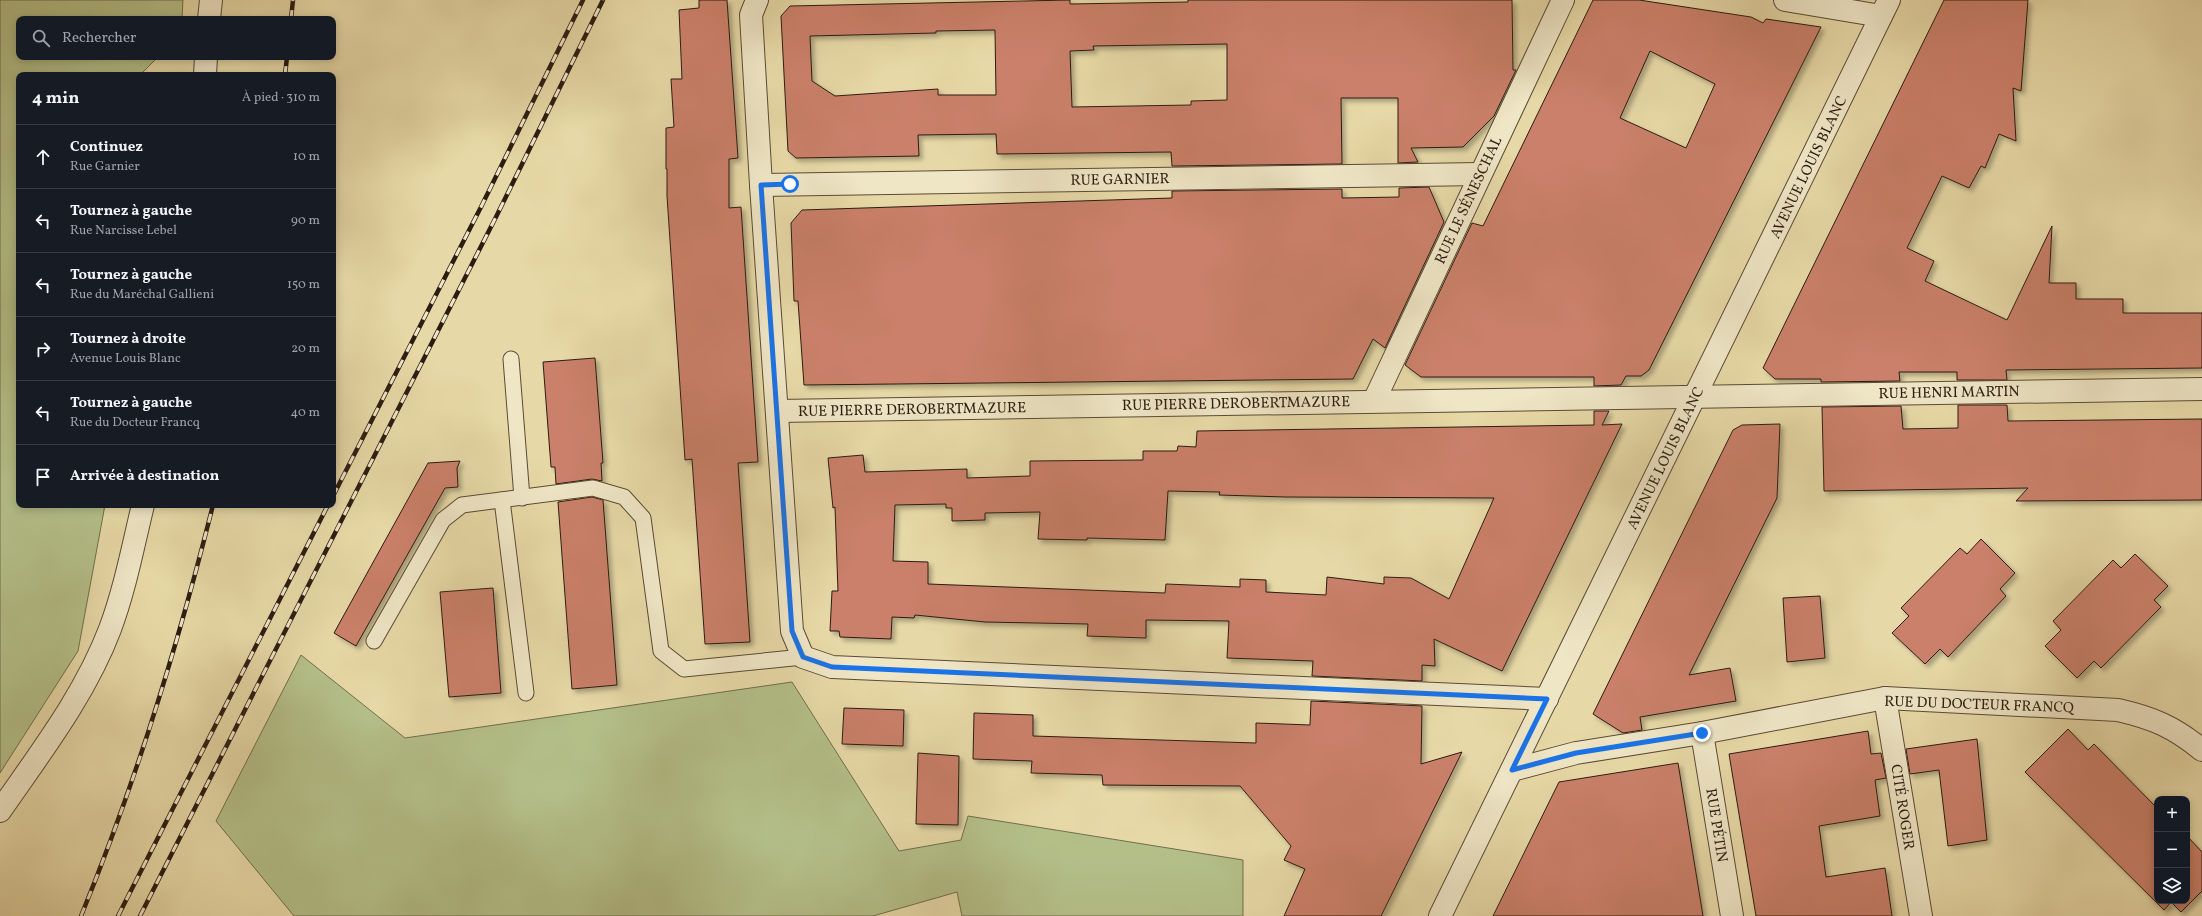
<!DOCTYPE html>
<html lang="fr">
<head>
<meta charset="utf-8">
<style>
	:root { --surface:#171b24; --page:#20242c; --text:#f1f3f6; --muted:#9ea1a6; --line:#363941 }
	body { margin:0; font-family:Vollkorn,serif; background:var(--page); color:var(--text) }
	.controls { position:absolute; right:12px; bottom:12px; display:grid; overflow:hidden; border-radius:8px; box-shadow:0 2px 10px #0003 }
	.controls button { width:36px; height:36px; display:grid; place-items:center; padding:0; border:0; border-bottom:1px solid var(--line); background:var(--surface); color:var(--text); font:20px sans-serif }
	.stop { position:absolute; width:12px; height:12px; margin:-9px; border:3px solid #1a73e8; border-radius:50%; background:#fff }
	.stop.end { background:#1a73e8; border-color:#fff; box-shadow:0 1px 4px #0008 }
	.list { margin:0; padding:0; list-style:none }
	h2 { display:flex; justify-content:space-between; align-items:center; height:52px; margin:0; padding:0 16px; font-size:17px }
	h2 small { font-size:13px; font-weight:400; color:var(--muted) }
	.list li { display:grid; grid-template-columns:26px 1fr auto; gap:12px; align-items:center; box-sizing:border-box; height:64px; padding:0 16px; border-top:1px solid var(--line) }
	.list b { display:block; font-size:15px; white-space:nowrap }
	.list p { margin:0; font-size:13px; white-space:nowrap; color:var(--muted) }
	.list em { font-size:13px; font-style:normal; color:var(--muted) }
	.icon { flex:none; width:22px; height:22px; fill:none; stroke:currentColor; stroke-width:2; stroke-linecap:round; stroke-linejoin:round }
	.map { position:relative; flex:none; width:2202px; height:916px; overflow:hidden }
	.search { position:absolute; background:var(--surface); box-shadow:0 2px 10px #0003; left:16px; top:16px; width:320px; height:44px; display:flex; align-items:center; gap:10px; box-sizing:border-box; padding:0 14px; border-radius:8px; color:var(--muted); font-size:15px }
	.panel { position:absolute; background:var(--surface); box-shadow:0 2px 10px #0003; left:16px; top:72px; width:320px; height:436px; border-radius:8px }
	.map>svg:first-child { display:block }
</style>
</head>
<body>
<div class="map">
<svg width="2202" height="916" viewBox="0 0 2202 916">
	<defs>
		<filter id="shadow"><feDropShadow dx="3.5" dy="3.5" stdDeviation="2" flood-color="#0004"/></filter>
	</defs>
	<rect width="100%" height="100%" fill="#e7d9a7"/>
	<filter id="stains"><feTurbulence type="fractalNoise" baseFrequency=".005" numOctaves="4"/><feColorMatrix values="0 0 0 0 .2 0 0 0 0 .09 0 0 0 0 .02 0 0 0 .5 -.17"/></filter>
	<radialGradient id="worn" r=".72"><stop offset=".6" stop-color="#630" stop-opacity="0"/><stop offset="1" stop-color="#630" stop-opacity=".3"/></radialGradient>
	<g fill="#b4bf88" stroke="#706e4c">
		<polygon points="0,0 183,0 182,19 19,19 19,57 158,57 140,75 19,75 19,505 105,505 78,651 0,773"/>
		<polygon points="301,655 405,738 792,682 899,851 961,840 968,816 1243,860 1243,916 962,916 957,892 873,916 294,916 216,821"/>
	</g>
	<g fill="#ca806a" stroke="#2c1c11" fill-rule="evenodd" filter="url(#shadow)">
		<polygon points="699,0 727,0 738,158 729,159 729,208 741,207 758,462 738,463 750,642 705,644 692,459 685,460 667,196 667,169 666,169 666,128 674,127 671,79 682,79 679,10 699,8"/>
		<path d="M1070,0v4l118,-2v-2h324l1,70h3l-22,46 -31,31 -52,1 7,14 -20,1v-65h-57l1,66 -170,2 -1,-14 -174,2 -1,-20 -78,1 1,21 -123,2 -8,-7 -7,-135 9,-10zM995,30l1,65h-58v-6l-103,7 -23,-15 -2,-45 126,-3v-2zM1227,44v56l-36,1v4l-119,2 -2,-56 24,-1 -1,-4z"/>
		<path d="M1593,0h46l112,17 12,6 3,-4 55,8 -172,343 -8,6h-15l-5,9 -27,1v-9h-173l-16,-12 67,-142 11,3zM1650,51l65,33 -29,64 -66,-30z"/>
		<polygon points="1944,0 2028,0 2021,91 2013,88 2016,141 1999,134 1985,168 1981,166 1969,188 1942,176 1907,248 1934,261 1925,281 2007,320 2052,226 2049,283 2076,283 2076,299 2123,299 2123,313 2202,313 2202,368 2006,370 2007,380 1957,380 1957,372 1899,372 1900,381 1821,382 1821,379 1775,379 1763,368"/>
		<polygon points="1429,187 1444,222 1385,348 1373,339 1353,379 804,385 798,301 794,301 791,223 802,210 1172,198 1172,191 1342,189 1342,198 1399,197 1399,188"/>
		<polygon points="595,358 603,463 601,463 602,481 592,479 556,484 555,467 551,467 543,362"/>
		<polygon points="1958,405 2007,405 2008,421 2202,419 2202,500 2016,501 2028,488 1824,491 1822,407 1901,406 1903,429 1958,428"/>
		<path d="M1594,411h15l-7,14 20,-1 -120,247 -68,-32 1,27 -13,-1v16l-110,-5 1,-15 -86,-3 2,-37 -83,-1v18l-59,-2 1,-12 -103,-2 -70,-7 -1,3 -22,-1 -1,22 -51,-2 -1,-6h-9l2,-40h6l-3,-84 -2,1 -5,-50 35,-3 2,17 102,-3v9l63,-2v-15l113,-1v-9h34l1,-5 18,1 1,-16 397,-6zM1168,491l52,1 -1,3 67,2 208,1 -45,101 -38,-21 -27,-1v7l-57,-7 -1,18 -60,-3v-12l-26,-1v8l-74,-3 -1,9 -237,-9v-22l-35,-1 2,-56 51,-1v4h6v13l33,-1v-7l55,-1 -2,27 49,1v-2l78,2z"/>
		<polygon points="1780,424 1777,498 1689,675 1730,668 1736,701 1640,717 1642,730 1623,733 1593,714 1733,430 1742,425"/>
		<polygon points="460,461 457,468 458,487 445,488 356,646 334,633 428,463"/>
		<polygon points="592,497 603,500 617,685 572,689 558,502"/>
		<polygon points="1981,539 2015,573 2000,589 2006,596 1948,657 1940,649 1925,664 1892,633 1909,616 1901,608 1960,548 1967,554"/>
		<polygon points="2135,554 2168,586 2154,600 2161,607 2101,668 2094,661 2077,678 2045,646 2061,630 2053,621 2113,560 2121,568"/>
		<polygon points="493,588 501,693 449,697 440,592"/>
		<polygon points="1820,596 1825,658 1787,662 1783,598"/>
		<polygon points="1311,701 1422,706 1421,764 1462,752 1381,916 1284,916 1305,869 1284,860 1291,846 1240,786 1103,785 1102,775 1031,773 1032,761 973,759 974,713 1033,715 1033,736 1256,743 1256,723 1310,725"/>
		<polygon points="844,708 904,710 903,746 842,744"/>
		<polygon points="2068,729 2088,750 2094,744 2157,808 2157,901 2187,901 2187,836 2202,852 2202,891 2181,912 2171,902 2164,910 2025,772"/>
		<polygon points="1868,731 1871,754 1881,753 1886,778 1875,780 1880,816 1819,826 1826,877 1885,868 1892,916 1756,916 1729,754"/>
		<polygon points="1977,739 1987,840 1948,846 1939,770 1910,774 1906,749"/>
		<polygon points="918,753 959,756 958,825 916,824"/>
		<polygon points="1678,763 1703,916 1493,916 1559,782"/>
	</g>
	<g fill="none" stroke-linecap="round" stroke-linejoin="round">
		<defs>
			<g id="service">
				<polyline points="511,359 522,498"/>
				<polyline points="502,500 526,693"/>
				<polyline points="374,641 443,520 462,505 593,488 624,497 643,518 661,651 684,669 803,657"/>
			</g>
			<g id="minor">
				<polyline points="757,0 751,15 761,185 792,631 803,657 832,667 1547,699"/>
				<polyline points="1785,0 1881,16"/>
				<polyline points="209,19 211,0"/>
				<polyline points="205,75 206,57"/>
				<polyline points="761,185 1480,174"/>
				<polyline points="1374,401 1563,0"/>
				<polyline points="777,411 2202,389"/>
				<polyline points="1885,698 1921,916"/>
				<polyline points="1702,733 1732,916"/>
				<path d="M1512,770l64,-17 126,-20 183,-35 233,12c35,8 56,17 84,40"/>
				<path d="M0,811c40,-58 85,-116 110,-182 15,-40 23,-83 33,-124"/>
			</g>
			<polyline id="tertiary" points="1440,916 1889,0"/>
		</defs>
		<use href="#service" stroke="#5b4b36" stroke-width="17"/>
		<use href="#minor" stroke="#5b4b36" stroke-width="24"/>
		<use href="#tertiary" stroke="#5b4b36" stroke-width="24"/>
		<use href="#service" stroke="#efe6c6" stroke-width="15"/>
		<use href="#minor" stroke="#efe6c6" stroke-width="22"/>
		<use href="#tertiary" stroke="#efe6c6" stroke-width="22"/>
		<defs>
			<g id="rail">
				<polyline points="291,19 293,0"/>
				<polyline points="285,75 287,57"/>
				<polyline points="333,496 481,207 583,0"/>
				<path d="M81,916c55,-134 97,-271 132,-411"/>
				<polyline points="118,916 328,505"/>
				<polyline points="140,916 496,217 603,0"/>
			</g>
		</defs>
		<use href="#rail" stroke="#2c1c11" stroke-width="4.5"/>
		<use href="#rail" stroke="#efe6c6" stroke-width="3" stroke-dasharray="9" stroke-linecap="butt"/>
	</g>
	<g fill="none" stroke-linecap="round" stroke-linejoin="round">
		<polyline stroke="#1a73e8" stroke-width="5" points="790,184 761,185 792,631 803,657 832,667 1547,699 1512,770 1576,753 1702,733"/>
	</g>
	<g text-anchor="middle" stroke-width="3.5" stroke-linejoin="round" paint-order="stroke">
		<g font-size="15" fill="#2c1c11" stroke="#efe6c6">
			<text transform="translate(1808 167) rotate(-64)" y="5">AVENUE LOUIS BLANC</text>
			<text transform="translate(1120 179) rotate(-1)" y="5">RUE GARNIER</text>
			<text transform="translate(1468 200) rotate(-65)" y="5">RUE LE SÉNESCHAL</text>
			<text transform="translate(1949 392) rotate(-1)" y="5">RUE HENRI MARTIN</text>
			<text transform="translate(1236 403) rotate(-1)" y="5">RUE PIERRE DEROBERTMAZURE</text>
			<text transform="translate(912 409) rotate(-1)" y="5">RUE PIERRE DEROBERTMAZURE</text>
			<text transform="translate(1665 458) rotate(-64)" y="5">AVENUE LOUIS BLANC</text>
			<text transform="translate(1979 704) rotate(2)" y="5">RUE DU DOCTEUR FRANCQ</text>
			<text transform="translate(1903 807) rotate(81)" y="5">CITÉ ROGER</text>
			<text transform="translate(1717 825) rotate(81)" y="5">RUE PÉTIN</text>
		</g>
	</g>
	<rect width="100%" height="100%" filter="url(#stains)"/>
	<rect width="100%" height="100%" fill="url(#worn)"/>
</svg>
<div class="controls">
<button>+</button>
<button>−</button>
<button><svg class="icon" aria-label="layers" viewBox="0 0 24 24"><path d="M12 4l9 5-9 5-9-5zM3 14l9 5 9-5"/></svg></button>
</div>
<div class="stop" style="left:790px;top:184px"></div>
<div class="stop end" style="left:1702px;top:733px"></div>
<div class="search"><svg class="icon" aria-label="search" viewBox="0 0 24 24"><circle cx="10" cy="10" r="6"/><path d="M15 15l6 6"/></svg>Rechercher</div>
<section class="panel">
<h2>4 min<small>À pied · 310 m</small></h2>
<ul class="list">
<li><svg class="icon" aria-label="ahead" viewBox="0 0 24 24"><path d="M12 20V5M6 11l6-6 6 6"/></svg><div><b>Continuez</b><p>Rue Garnier</p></div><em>10 m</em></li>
<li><svg class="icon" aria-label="left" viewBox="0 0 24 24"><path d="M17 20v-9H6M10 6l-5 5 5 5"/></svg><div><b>Tournez à gauche</b><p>Rue Narcisse Lebel</p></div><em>90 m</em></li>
<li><svg class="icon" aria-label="left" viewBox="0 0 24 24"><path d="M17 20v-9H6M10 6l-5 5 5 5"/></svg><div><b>Tournez à gauche</b><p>Rue du Maréchal Gallieni</p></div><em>150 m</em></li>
<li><svg class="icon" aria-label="right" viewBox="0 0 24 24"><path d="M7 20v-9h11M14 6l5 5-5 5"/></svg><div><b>Tournez à droite</b><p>Avenue Louis Blanc</p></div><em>20 m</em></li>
<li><svg class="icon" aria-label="left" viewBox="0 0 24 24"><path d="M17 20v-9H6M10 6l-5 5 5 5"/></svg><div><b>Tournez à gauche</b><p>Rue du Docteur Francq</p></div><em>40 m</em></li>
<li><svg class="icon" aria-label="arrive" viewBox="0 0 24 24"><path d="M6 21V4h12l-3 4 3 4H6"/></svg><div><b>Arrivée à destination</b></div></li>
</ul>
</section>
</div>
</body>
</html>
